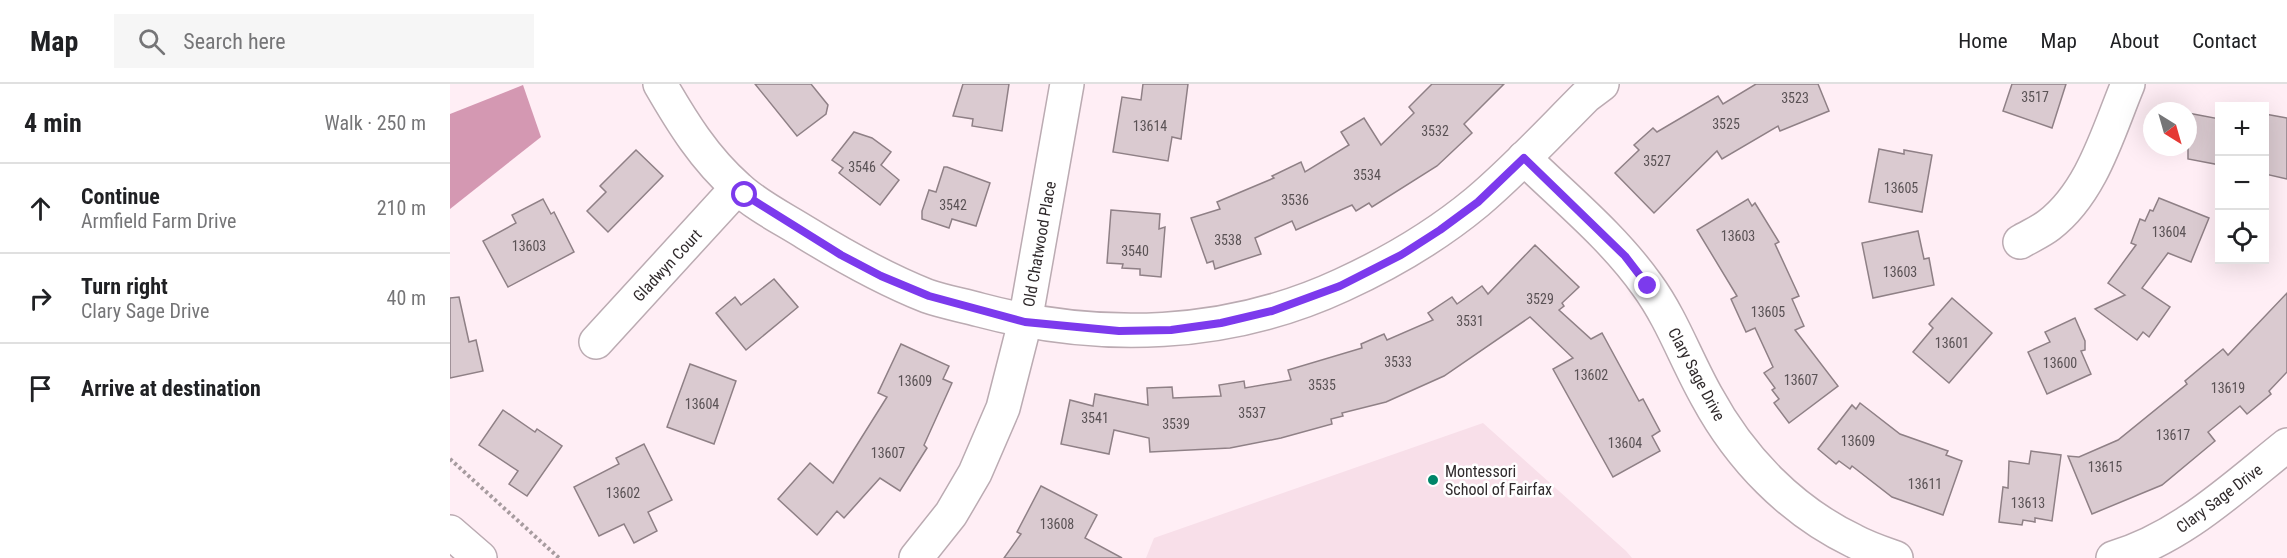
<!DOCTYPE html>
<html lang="en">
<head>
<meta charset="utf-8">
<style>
	:root { --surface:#fff; --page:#f6f6f6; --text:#202124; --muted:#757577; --line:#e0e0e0 }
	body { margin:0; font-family:"Roboto Condensed",sans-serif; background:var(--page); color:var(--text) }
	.controls { position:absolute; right:18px; top:18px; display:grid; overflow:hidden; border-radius:0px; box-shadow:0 6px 24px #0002 }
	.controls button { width:54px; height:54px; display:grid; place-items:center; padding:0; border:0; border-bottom:2px solid var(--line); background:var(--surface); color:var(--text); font:30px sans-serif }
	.compass { position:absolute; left:1693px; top:18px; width:54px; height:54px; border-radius:50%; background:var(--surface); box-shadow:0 6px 24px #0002; rotate:143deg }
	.stop { position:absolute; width:18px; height:18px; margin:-14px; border:4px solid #7c3aed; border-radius:50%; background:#fff }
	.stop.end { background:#7c3aed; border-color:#fff; box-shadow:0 2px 6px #0008 }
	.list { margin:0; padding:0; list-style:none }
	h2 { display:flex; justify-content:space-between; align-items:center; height:78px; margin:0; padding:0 24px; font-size:26px }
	h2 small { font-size:20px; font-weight:400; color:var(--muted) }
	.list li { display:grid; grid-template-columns:39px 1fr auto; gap:18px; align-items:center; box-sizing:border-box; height:90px; padding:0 24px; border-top:2px solid var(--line) }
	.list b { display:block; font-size:22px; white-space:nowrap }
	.list p { margin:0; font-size:20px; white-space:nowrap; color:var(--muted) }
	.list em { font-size:20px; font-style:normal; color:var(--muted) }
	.icon { flex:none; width:33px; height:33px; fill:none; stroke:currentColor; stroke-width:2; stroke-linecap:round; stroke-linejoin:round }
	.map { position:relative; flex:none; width:1837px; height:474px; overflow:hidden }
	header { display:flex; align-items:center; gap:36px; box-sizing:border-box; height:84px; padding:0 30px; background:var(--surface); border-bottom:2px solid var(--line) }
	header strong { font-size:28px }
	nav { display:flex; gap:33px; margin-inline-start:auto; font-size:21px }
	.search { width:420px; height:54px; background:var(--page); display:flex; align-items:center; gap:15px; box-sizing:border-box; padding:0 21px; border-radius:0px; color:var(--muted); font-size:22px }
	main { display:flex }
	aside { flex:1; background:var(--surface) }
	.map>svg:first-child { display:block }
</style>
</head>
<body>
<header>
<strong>Map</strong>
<div class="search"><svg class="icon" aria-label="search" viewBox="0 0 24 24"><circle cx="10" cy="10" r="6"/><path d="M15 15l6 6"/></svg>Search here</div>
<nav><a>Home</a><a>Map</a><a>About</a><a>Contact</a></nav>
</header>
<main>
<aside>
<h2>4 min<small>Walk · 250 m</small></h2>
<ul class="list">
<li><svg class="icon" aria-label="ahead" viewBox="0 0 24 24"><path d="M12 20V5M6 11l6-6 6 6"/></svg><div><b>Continue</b><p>Armfield Farm Drive</p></div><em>210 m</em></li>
<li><svg class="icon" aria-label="right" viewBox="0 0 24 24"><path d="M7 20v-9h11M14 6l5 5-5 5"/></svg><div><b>Turn right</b><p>Clary Sage Drive</p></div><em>40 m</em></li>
<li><svg class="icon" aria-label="arrive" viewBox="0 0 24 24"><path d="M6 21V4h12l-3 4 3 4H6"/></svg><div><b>Arrive at destination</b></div></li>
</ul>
</aside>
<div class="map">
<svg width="1837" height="474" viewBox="0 0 1837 474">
	<rect width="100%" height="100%" fill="#ffeef5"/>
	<polygon fill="#f8dfe9" points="1033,339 1176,467 1182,474 696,474 704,454"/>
	<polygon fill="#d498b2" points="73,1 91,53 0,125 0,30"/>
	<g fill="#dacad0" stroke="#8f8086" stroke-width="1.5">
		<polygon points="305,0 361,0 378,21 376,30 347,52"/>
		<polygon points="513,0 559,0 552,47 522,42 523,35 503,32"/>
		<polygon points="693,0 738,0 731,55 722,53 718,77 663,68 672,13 691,16"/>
		<polygon points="982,0 1054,0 1014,40 1022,49 987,82 922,123 919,119 906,127 902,121 846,146 842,137 805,154 811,170 765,185 763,177 757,179 741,134 770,125 767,118 824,94 822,92 851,78 855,88 899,61 891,48 914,34 931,61 964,29 959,23"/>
		<polygon points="1306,0 1368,0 1379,27 1330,47 1328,42 1272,75 1267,67 1204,129 1165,89 1189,66 1184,61 1203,44 1207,48 1268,12 1273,20"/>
		<polygon points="1562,0 1616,0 1602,44 1553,27"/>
		<polygon points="1738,29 1770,35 1770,81 1738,75"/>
		<polygon points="1815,30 1837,34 1837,95 1815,90"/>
		<polygon points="404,48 422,54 441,68 431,81 449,96 430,121 389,89 393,84 382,76"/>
		<polygon points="1429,65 1454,70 1454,66 1482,71 1472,128 1419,118"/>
		<polygon points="186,66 213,92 158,148 137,127 156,108 150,102"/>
		<polygon points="494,83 497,83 540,99 526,142 502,135 499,144 472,135 472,127 479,106 486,108"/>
		<polygon points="1709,114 1759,134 1741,178 1718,169 1692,204 1720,223 1699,253 1693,248 1687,256 1645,225 1675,211 1658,199 1686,161 1681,159 1690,135 1695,137 1700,126 1703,127"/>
		<polygon points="93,115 101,130 104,128 124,168 58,203 33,157 66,139 62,131"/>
		<polygon points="1298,115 1302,122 1305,119 1329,158 1325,160 1349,212 1342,215 1354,242 1345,246 1388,302 1339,339 1324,319 1329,315 1322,306 1325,304 1314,289 1323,283 1305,244 1296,248 1281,215 1287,212 1247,146"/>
		<polygon points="661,126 710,130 709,145 715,143 711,193 690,191 690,185 672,184 673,180 657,179"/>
		<polygon points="1468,147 1474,175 1479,174 1484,201 1423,214 1412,159"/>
		<polygon points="1085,161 1129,203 1112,219 1114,222 1109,226 1141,255 1152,249 1189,317 1193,315 1210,347 1202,352 1210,367 1163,393 1103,285 1123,274 1080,233 994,292 936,318 892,329 893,332 881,335 882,340 831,354 780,364 700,368 699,354 664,346 659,370 611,360 620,316 643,322 645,310 698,321 697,304 722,303 723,314 771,312 769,301 794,297 795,304 841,296 838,286 912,264 911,260 934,250 937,256 983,236 978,229 1002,213 1007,220 1032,202 1038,210"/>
		<polygon points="324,195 348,223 296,266 266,229 285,213 291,221"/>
		<polygon points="1837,209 1837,288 1819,307 1821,310 1797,330 1790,322 1758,348 1765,357 1712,401 1642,430 1618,372 1629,373 1668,356 1737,300 1735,297 1773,265 1778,271"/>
		<polygon points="9,213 19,258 26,256 33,287 0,294 0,214"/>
		<polygon points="1502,214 1542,249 1499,299 1463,268 1483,244 1479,240"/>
		<polygon points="1625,234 1635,257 1635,266 1631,267 1641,290 1597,310 1578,268 1600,258 1595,248"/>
		<polygon points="451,260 499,282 493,295 502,299 474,361 477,364 450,407 430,394 394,434 387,427 367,451 328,415 360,379 383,399 437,313 428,309"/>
		<polygon points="240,280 286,297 264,360 217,343"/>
		<polygon points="1410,319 1450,350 1498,367 1496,371 1512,377 1493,431 1442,413 1402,382 1400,385 1389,377 1386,380 1368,365 1402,321 1406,325"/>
		<polygon points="53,326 85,348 87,345 112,362 77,412 59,400 68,387 29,361"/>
		<polygon points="194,360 222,416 198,428 207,447 184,459 174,440 149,452 124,403 169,380 166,374"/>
		<polygon points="1581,367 1611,371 1602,437 1585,434 1585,438 1573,436 1572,441 1549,438 1553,403 1558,404 1559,377 1579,380"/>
		<polygon points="591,402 647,431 635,454 672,474 554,474 571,450 567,448"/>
	</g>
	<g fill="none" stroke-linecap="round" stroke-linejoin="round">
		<defs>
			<g id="minor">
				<path d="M210,0c22,38 44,74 78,104 19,18 46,31 68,45 39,24 78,46 121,63 17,6 35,9 53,14 120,32 248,28 362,-25 48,-22 94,-49 135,-83 38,-32 73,-70 109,-106l16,-12"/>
				<path d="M1074,74c42,41 89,79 123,127 25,34 39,75 60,112 33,61 84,114 147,144 13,7 28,12 42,17"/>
				<path d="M1570,158c10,-6 20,-10 29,-17 43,-33 59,-93 79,-141"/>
				<polyline points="146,258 287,104"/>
				<polyline points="0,448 30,474"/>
				<polyline points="466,474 501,430 525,389 553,324 575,238 617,0"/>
				<path d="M1663,474c68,-20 120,-70 174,-113"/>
			</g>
		</defs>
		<use href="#minor" stroke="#bbabb2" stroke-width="36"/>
		<polyline stroke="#a79b9f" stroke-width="4" stroke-dasharray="3 3" stroke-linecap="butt" points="0,375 109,474"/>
		<use href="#minor" stroke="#fff" stroke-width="33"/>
	</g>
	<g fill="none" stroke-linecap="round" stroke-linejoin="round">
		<polyline stroke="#7c3aed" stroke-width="8" points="295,111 391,171 431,192 479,212 575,238 669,247 721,246 771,239 822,227 890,202 951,171 990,146 1028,118 1074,74 1175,172 1198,202"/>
	</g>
	<circle fill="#008569" stroke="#fff" stroke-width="2" cx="983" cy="396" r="6"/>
	<g text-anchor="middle" stroke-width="5" stroke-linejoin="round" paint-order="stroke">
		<g font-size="14" fill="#5a5255">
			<text x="1585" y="18">3517</text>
			<text x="1345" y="19">3523</text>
			<text x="1276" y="45">3525</text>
			<text x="700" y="47">13614</text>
			<text x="985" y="52">3532</text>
			<text x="1207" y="82">3527</text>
			<text x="412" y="88">3546</text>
			<text x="917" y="96">3534</text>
			<text x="1451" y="109">13605</text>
			<text x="845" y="121">3536</text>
			<text x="503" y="126">3542</text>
			<text x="1719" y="153">13604</text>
			<text x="1288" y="157">13603</text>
			<text x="778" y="161">3538</text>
			<text x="79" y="167">13603</text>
			<text x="685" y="172">3540</text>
			<text x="1450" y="193">13603</text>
			<text x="1090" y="220">3529</text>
			<text x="1318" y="233">13605</text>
			<text x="1020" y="242">3531</text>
			<text x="1502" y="264">13601</text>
			<text x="948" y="283">3533</text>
			<text x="1610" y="284">13600</text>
			<text x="1141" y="296">13602</text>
			<text x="1351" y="301">13607</text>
			<text x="465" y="302">13609</text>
			<text x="872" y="306">3535</text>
			<text x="1778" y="309">13619</text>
			<text x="252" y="325">13604</text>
			<text x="802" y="334">3537</text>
			<text x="645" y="339">3541</text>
			<text x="726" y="345">3539</text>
			<text x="1723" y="356">13617</text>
			<text x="1408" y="362">13609</text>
			<text x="1175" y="364">13604</text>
			<text x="438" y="374">13607</text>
			<text x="1655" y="388">13615</text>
			<text x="1475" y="405">13611</text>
			<text x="173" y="414">13602</text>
			<text x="1578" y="424">13613</text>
			<text x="607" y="445">13608</text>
		</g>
		<g font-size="16" fill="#302a2c" stroke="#fff">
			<text transform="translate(589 160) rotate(-80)" y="6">Old Chatwood Place</text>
			<text transform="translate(217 181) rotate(-47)" y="6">Gladwyn Court</text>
			<text transform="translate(1247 290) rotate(62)" y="6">Clary Sage Drive</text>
			<text transform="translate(1769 414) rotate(-37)" y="6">Clary Sage Drive</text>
		</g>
		<g font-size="16" fill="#302a2c" stroke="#fff" text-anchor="start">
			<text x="995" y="393">Montessori<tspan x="995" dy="18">School of Fairfax</tspan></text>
		</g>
	</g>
</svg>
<div class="controls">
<button>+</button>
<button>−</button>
<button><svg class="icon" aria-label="locate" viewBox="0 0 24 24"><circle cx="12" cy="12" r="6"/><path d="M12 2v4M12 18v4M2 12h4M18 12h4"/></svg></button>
</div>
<svg class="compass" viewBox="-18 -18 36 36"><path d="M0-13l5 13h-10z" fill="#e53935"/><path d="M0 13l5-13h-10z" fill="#757577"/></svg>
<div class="stop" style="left:295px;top:111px"></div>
<div class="stop end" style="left:1198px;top:202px"></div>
</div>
</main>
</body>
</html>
